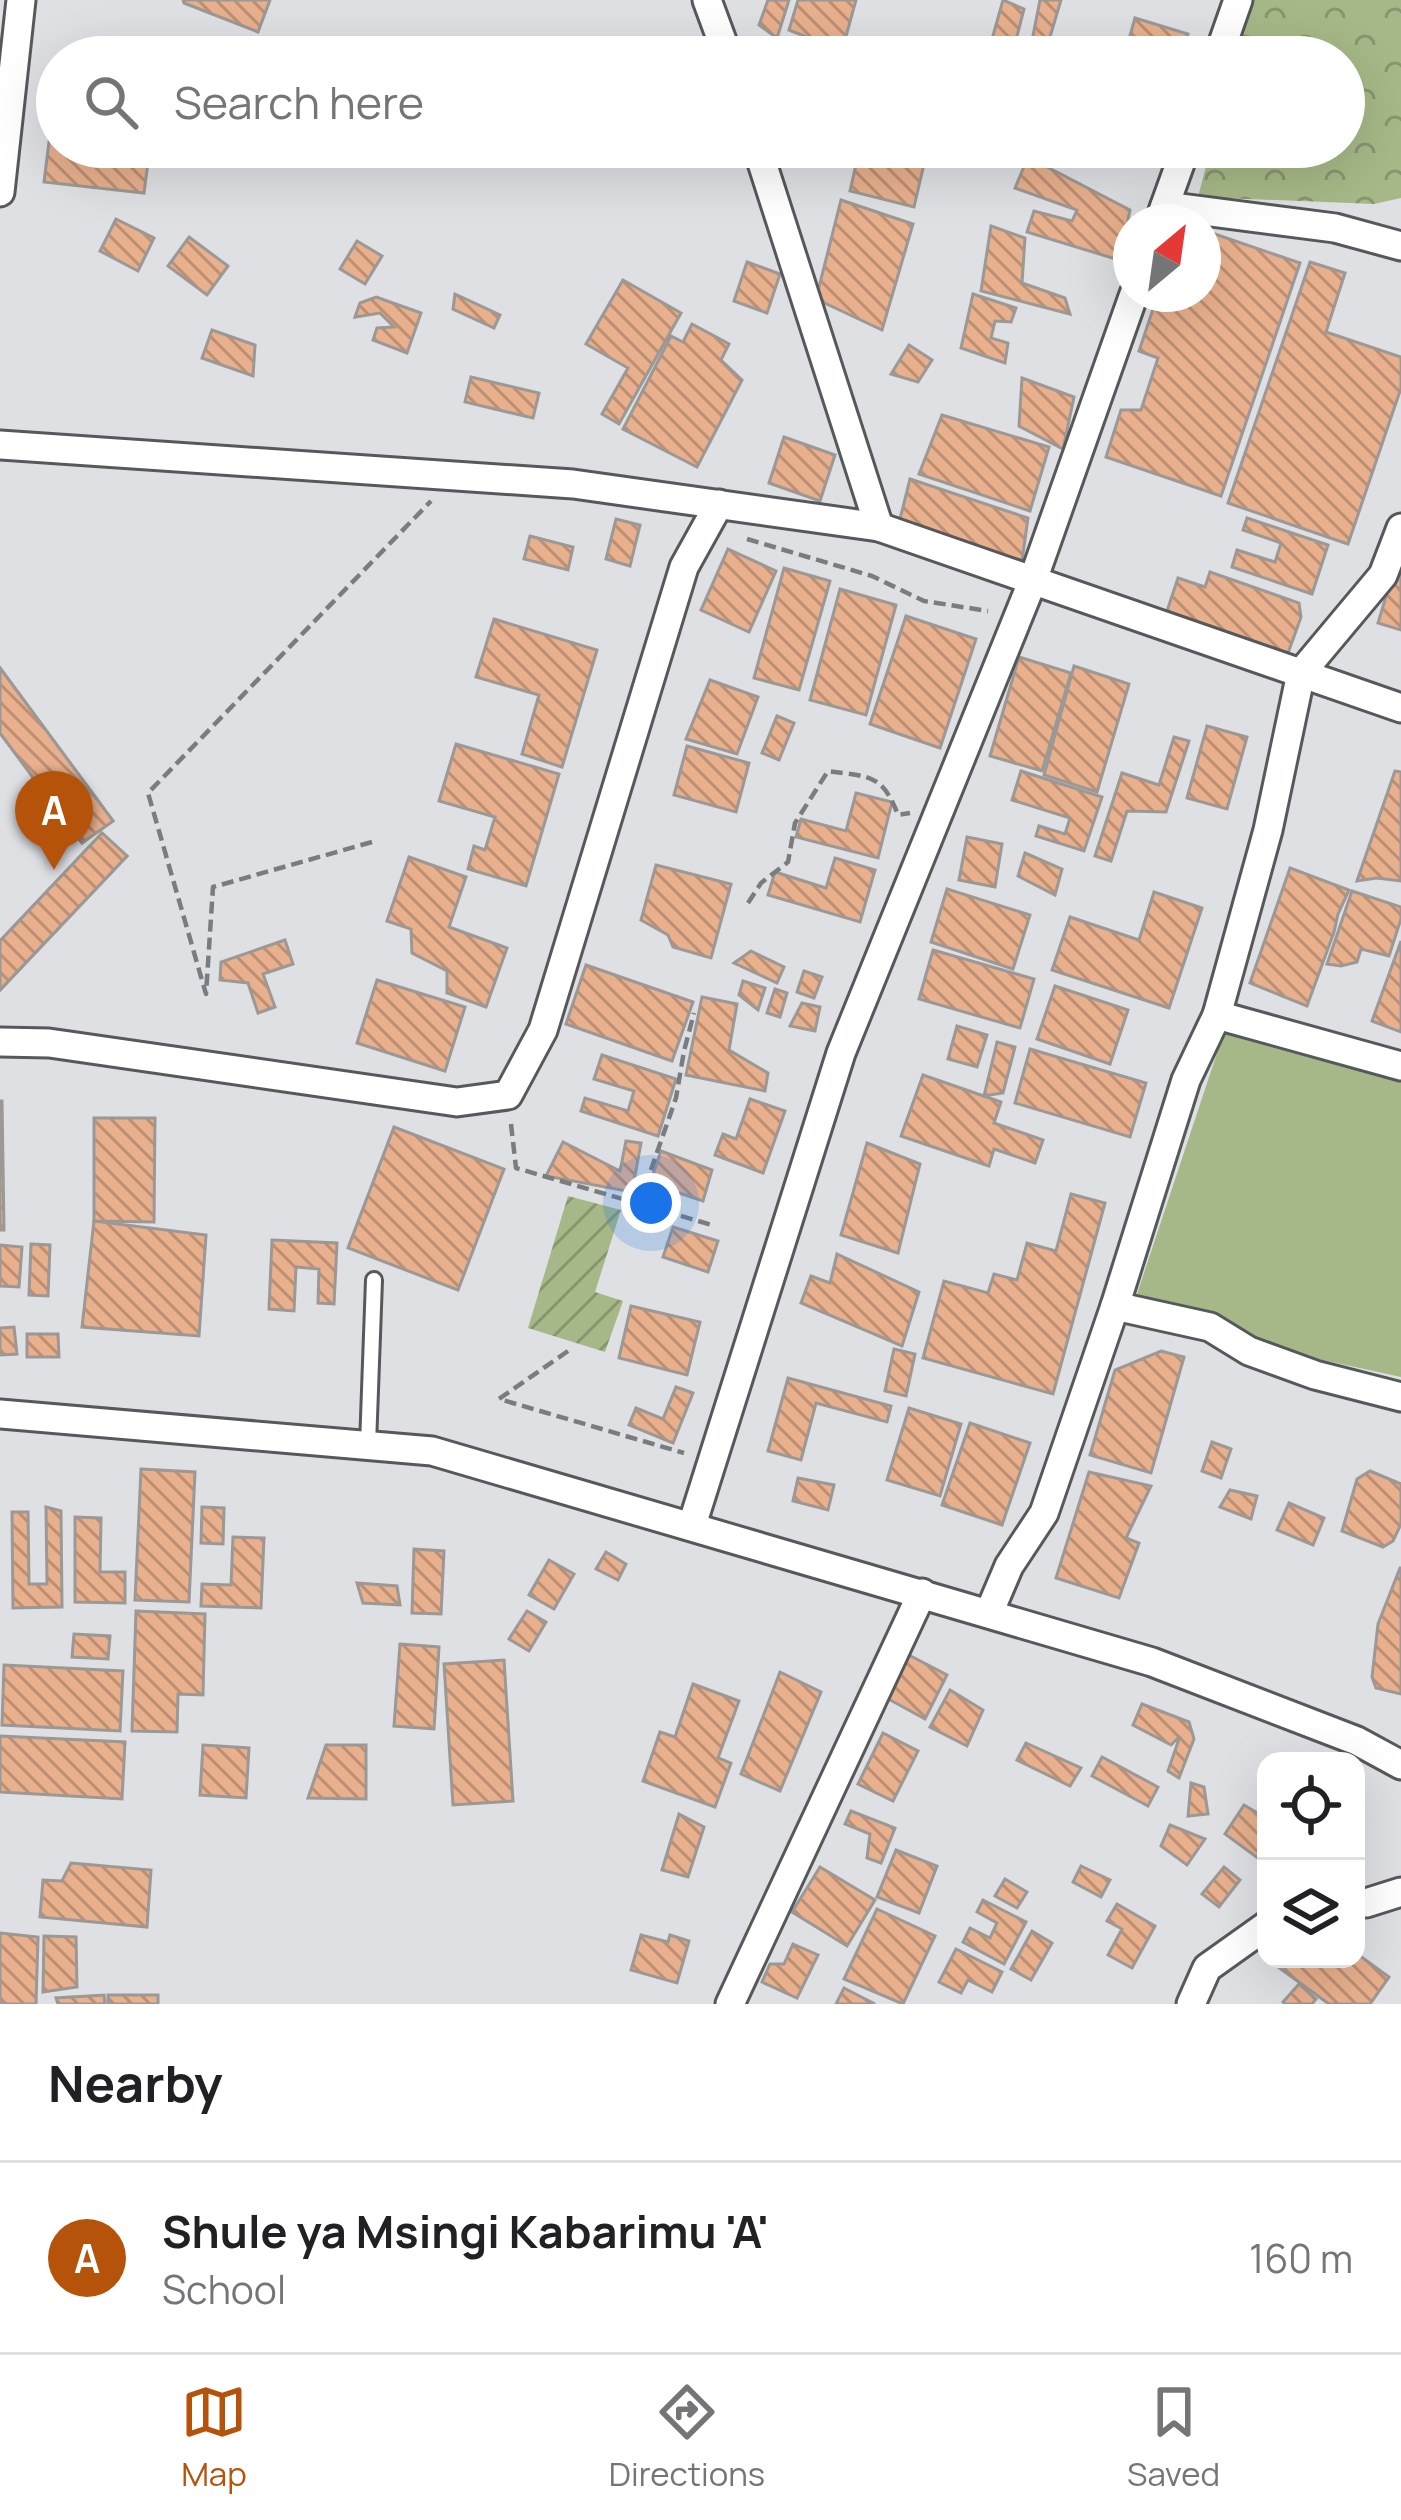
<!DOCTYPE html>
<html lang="en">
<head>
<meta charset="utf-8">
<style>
	:root { --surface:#fff; --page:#f2f2f2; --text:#202124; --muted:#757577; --line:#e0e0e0; --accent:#b45309 }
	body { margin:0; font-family:Manrope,sans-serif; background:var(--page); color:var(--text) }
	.controls { position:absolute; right:36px; bottom:36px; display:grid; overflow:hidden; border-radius:24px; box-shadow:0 12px 48px #0002 }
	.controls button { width:108px; height:108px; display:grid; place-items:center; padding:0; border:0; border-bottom:3px solid var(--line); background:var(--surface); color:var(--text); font:60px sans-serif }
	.compass { position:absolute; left:1113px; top:204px; width:108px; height:108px; border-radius:50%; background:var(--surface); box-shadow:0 12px 48px #0002; rotate:29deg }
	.you { position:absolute; left:651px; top:1203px; width:42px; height:42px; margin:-30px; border:9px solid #fff; border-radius:50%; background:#1a73e8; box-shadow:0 0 0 18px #1a73e833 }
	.badge { display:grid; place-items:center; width:78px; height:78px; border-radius:50%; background:var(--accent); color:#fff; font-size:39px; font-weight:700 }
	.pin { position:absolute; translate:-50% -99px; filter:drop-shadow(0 3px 6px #0008) }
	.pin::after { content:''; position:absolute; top:63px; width:42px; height:36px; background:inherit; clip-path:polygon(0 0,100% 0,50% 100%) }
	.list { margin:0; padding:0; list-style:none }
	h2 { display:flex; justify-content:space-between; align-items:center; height:156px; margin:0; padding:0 48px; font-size:51px }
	h2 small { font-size:39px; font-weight:400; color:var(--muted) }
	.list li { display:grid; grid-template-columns:78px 1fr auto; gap:36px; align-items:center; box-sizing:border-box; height:192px; padding:0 48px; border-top:3px solid var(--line) }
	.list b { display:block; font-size:45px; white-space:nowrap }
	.list p { margin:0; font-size:39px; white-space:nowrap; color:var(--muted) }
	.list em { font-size:39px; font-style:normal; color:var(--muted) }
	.icon { flex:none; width:66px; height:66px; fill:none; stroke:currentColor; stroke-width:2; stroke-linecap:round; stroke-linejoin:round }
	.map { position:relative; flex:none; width:1401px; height:2004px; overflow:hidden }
	.search { position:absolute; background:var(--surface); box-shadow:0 12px 48px #0002; left:36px; right:36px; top:36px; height:132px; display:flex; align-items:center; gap:30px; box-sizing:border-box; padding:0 42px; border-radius:66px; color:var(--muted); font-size:45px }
	.sheet { height:348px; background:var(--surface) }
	nav { display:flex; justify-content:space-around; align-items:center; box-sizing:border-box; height:168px; border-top:3px solid var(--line); background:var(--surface); font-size:33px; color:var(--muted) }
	nav a { display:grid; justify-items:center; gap:6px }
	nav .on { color:var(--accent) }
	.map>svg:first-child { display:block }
</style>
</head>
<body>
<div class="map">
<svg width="1401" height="2004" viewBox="0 0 1401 2004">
	<defs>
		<pattern id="forest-crowns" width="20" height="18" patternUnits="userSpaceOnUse" patternTransform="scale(3)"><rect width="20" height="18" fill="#a6b887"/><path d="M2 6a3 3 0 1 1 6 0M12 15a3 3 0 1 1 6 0" fill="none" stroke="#87966f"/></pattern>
		<pattern id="garden-furrows" width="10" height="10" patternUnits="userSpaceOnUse" patternTransform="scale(3)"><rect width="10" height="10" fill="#a6b887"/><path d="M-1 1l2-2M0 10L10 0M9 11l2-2" fill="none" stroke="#87966f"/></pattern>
		<pattern id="building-back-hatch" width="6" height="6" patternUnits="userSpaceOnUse" patternTransform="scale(3)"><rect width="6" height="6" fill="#e8b08d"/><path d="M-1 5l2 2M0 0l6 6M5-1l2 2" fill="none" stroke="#bc8f73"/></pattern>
	</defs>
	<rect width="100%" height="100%" fill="#dee0e4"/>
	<polygon fill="url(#forest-crowns)" points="1252,0 1401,0 1401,198 1374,204 1198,197 1211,147 1344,147 1344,57 1236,57"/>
	<polygon fill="#a6b887" points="1224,1032 1401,1082 1401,1377 1129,1318"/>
	<polygon fill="url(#garden-furrows)" points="568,1196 621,1210 595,1292 623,1301 605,1352 528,1328"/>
	<g fill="url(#building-back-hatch)" stroke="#9b9895" stroke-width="3">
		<polygon points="183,0 270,0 258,32 184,3"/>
		<polygon points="768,0 789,0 777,38 759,25"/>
		<polygon points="798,0 856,0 842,51 789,30"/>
		<polygon points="1003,0 1024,9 1015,44 1031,46 1040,0 1061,0 1044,57 987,57"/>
		<polygon points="1135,18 1188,34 1183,57 1124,57"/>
		<polygon points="52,118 57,119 57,147 150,147 144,193 44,182"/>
		<polygon points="860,147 912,147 927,151 914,207 850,191"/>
		<polygon points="1028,157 1130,210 1119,260 1027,232 1034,211 1072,221 1077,210 1015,188"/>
		<polygon points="841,200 913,224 882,330 816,299"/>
		<polygon points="116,219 154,238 138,271 100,251"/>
		<polygon points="991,226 1025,238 1022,283 1065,298 1070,314 981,291"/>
		<polygon points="1203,230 1300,263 1221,496 1106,457 1121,410 1141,410 1158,358 1139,351 1158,294 1203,294"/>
		<polygon points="189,237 228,266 207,295 168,266"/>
		<polygon points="357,241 382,256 365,284 340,269"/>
		<polygon points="747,262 780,274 767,313 734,301"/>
		<polygon points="1310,262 1345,273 1326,332 1401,357 1401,388 1348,544 1228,503"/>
		<polygon points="623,280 681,313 619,424 602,414 628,368 586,344"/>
		<polygon points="455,294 500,315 494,328 453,309"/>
		<polygon points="973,294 1016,308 1011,322 995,321 991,338 1008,343 1005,363 961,348"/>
		<polygon points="376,297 421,313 407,353 373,340 377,328 394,327 380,313 355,317 360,303"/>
		<polygon points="692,324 729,344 721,360 742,380 697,467 623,429 671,336 683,342"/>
		<polygon points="212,330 255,345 253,376 202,358"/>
		<polygon points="909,345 932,360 918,382 891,374"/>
		<polygon points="471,377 539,393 533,418 465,402"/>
		<polygon points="1022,378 1074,397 1063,449 1019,426"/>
		<polygon points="942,415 1049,447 1030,511 919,474"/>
		<polygon points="784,437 835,455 820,501 769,483"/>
		<polygon points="910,479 1028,518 1020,575 900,519"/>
		<polygon points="1247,518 1328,545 1312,594 1232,567 1237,550 1275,562 1281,543 1243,530"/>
		<polygon points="616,519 640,525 630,566 606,559"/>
		<polygon points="530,536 573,547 568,570 524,559"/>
		<polygon points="1401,547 1401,630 1378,623"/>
		<polygon points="728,549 776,571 749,632 701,610"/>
		<polygon points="784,568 830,581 799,690 754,678"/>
		<polygon points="1210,572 1299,603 1301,617 1288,653 1167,611 1178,578 1205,587"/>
		<polygon points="840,589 896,605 866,715 810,700"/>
		<polygon points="906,616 976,639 940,748 870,724"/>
		<polygon points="494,619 597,650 562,767 522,754 539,695 476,677"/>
		<polygon points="1019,657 1071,673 1042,771 990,756"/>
		<polygon points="1074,666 1129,684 1097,792 1044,775"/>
		<polygon points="0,668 113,821 82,843 0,733"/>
		<polygon points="0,668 113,821 82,843 0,733"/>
		<polygon points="710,680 758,697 737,754 686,739"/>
		<polygon points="777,716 794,723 779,760 762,753"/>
		<polygon points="1207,726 1247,737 1227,809 1187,798"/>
		<polygon points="1174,737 1189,741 1166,812 1127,811 1111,861 1095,856 1122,773 1159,785"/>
		<polygon points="456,744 559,774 526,886 468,869 474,846 485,850 495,817 439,801"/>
		<polygon points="687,746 749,763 736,812 674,795"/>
		<polygon points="1021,771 1102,797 1084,851 1036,836 1039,826 1065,834 1070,818 1012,800"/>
		<polygon points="1395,771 1401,772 1401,881 1377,878 1357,881"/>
		<polygon points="856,793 892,802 878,858 796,837 801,819 846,831"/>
		<polygon points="102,833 127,856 0,990 0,941"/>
		<polygon points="102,833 127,856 0,990 0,941"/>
		<polygon points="967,837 1002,844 995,887 959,880"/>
		<polygon points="1025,853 1062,869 1055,895 1018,876"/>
		<polygon points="409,857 466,877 449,927 507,948 486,1007 447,993 447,971 412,953 411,929 387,921"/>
		<polygon points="835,858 875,870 860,922 768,895 775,872 826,888"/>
		<polygon points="656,865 731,884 711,958 673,947 668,935 641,920"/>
		<polygon points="1290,868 1349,890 1338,914 1334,932 1307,1006 1250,983"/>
		<polygon points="947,889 1030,915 1013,969 931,942"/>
		<polygon points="1352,891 1401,907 1401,919 1389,956 1361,949 1357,962 1341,966 1327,964"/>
		<polygon points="1154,892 1202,908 1169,1008 1052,970 1070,917 1139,940"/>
		<polygon points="285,940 293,964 263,974 275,1007 258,1013 248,983 220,980 221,962"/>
		<polygon points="1401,941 1401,1032 1372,1021"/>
		<polygon points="933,950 1034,979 1020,1028 919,999"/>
		<polygon points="751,951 784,967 777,983 734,963"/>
		<polygon points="586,965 693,1002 672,1061 566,1024"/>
		<polygon points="804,971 822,977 814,998 797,992"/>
		<polygon points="377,980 465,1007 445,1071 357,1043"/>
		<polygon points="743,981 765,988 758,1010 739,995"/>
		<polygon points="1055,986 1128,1010 1110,1064 1037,1039"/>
		<polygon points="775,989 787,993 780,1017 767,1013"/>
		<polygon points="702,997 737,1004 729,1050 768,1073 765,1091 686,1075"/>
		<polygon points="802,1003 820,1007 815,1031 790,1026"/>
		<polygon points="957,1026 987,1035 977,1067 948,1059"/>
		<polygon points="997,1042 1015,1047 1003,1093 984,1096"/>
		<polygon points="1030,1049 1146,1083 1130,1137 1015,1103"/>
		<polygon points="602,1055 676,1079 658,1136 581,1111 585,1098 628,1111 634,1091 594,1079"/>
		<polygon points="923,1075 1001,1102 994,1123 1043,1140 1035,1163 994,1149 989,1166 901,1136"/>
		<polygon points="750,1099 785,1111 763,1173 715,1155 723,1134 736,1139"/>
		<polygon points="0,1101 2,1101 4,1230 0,1230"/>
		<polygon points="94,1118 155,1118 154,1222 94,1221"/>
		<polygon points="394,1127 504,1169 458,1290 348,1248"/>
		<polygon points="626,1141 641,1143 632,1192 546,1176 563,1142 620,1171"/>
		<polygon points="867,1143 920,1164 898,1253 841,1235"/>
		<polygon points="661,1151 712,1170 703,1201 650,1183"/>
		<polygon points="1071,1194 1105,1203 1053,1394 923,1358 944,1281 988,1293 994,1274 1017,1280 1027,1243 1056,1251"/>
		<polygon points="94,1221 206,1235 199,1336 82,1327"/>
		<polygon points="673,1227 718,1241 708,1272 663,1257"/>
		<polygon points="272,1240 337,1243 334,1304 318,1303 319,1269 296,1267 294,1311 269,1309"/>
		<polygon points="31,1244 50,1245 48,1296 29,1295"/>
		<polygon points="0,1245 22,1247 19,1287 0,1286"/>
		<polygon points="837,1254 919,1292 902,1346 801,1303 811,1276 830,1283"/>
		<polygon points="631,1306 700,1322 687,1375 619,1358"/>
		<polygon points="14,1327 17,1354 0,1355 0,1328"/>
		<polygon points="27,1334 58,1334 59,1357 27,1357"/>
		<polygon points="894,1349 915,1354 906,1396 885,1391"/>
		<polygon points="1161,1351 1184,1357 1151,1473 1090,1455 1115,1370"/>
		<polygon points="788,1378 891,1406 887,1422 816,1403 801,1460 768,1451"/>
		<polygon points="676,1387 693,1393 673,1443 629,1425 636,1408 663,1419"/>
		<polygon points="909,1408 961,1424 940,1496 887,1480"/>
		<polygon points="970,1423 1030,1443 1002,1525 942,1505"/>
		<polygon points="1212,1442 1231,1449 1221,1478 1202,1471"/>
		<polygon points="141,1469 195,1472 189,1602 135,1600"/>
		<polygon points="1370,1471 1401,1484 1401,1524 1393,1541 1383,1547 1342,1531 1357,1479"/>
		<polygon points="1089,1472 1151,1486 1126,1538 1139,1543 1119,1598 1056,1578"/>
		<polygon points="798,1478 834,1485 828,1510 793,1501"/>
		<polygon points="1230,1490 1257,1496 1251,1519 1220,1507"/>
		<polygon points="1289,1503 1324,1518 1313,1545 1277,1530"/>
		<polygon points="46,1507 61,1511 62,1607 13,1608 12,1512 28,1512 29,1584 47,1584"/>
		<polygon points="202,1507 224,1508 223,1544 201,1543"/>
		<polygon points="75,1517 101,1518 100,1572 125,1572 125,1603 75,1602"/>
		<polygon points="233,1537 264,1538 261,1608 201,1606 202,1584 231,1585"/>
		<polygon points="414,1549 444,1551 441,1614 412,1613"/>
		<polygon points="606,1552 626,1564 618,1580 596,1569"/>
		<polygon points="549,1560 574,1574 554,1609 529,1595"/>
		<polygon points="1400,1568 1401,1568 1401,1694 1376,1688 1372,1677 1378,1624"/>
		<polygon points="357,1583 397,1586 400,1605 363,1603"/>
		<polygon points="136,1611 205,1614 203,1695 178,1694 177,1732 132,1731"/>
		<polygon points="527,1611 546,1622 529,1651 509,1639"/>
		<polygon points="74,1634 110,1636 108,1659 72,1657"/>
		<polygon points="400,1644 439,1647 434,1729 394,1726"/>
		<polygon points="903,1652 947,1675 925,1719 881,1695"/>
		<polygon points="504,1660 513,1801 453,1805 444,1664"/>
		<polygon points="4,1665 123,1671 120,1731 2,1725"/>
		<polygon points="780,1672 821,1692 780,1791 741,1774"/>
		<polygon points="693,1684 739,1701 718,1758 731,1763 715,1807 643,1781 660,1732 675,1737"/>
		<polygon points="950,1690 983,1710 967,1746 930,1727"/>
		<polygon points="1142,1704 1189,1722 1194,1739 1179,1778 1168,1771 1180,1736 1171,1745 1133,1725"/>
		<polygon points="883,1733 918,1751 893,1801 858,1784"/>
		<polygon points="0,1736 125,1742 122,1799 0,1792"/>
		<polygon points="1026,1743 1081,1768 1070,1786 1017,1760"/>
		<polygon points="203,1745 249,1748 246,1798 200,1795"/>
		<polygon points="326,1745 366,1745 366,1799 308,1798"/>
		<polygon points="1102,1757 1158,1787 1148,1806 1092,1776"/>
		<polygon points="1191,1783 1204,1787 1208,1814 1188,1816"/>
		<polygon points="1244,1805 1266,1818 1266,1855 1262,1861 1225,1834"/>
		<polygon points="851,1811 895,1828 881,1863 867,1858 870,1834 845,1824"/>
		<polygon points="679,1814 704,1827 688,1877 662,1870"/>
		<polygon points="1170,1825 1205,1839 1187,1865 1161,1846"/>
		<polygon points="896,1850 937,1866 919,1913 877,1897"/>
		<polygon points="71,1863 151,1870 147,1927 40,1917 43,1880 62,1881"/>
		<polygon points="1081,1866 1110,1880 1101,1897 1073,1882"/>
		<polygon points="820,1867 875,1900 847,1946 792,1912"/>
		<polygon points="1224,1867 1240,1880 1219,1907 1202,1894"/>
		<polygon points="1005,1879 1027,1892 1017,1908 995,1896"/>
		<polygon points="983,1900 1026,1922 1004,1964 963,1942 970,1928 990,1938 997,1923 977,1912"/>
		<polygon points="1117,1904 1155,1926 1132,1968 1108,1955 1122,1929 1107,1921"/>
		<polygon points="877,1909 935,1936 903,2004 844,1979"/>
		<polygon points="1032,1931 1052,1943 1031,1980 1011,1969"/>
		<polygon points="0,1933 38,1937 36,2004 0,2004"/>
		<polygon points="641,1935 668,1942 670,1935 689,1941 677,1983 631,1970"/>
		<polygon points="44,1936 76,1937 77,1987 43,1992"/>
		<polygon points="793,1944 818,1955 797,1998 762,1982 770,1964 784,1964"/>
		<polygon points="956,1949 1002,1972 992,1992 968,1980 961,1993 939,1982"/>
		<polygon points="1356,1953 1389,1977 1370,2004 1329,2004 1267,1959 1356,1959"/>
		<polygon points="1299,1984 1316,1999 1312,2004 1285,2004 1283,2002"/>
		<polygon points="844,1988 875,2004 836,2004"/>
		<polygon points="104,1995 105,2004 58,2004 56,1998"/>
		<rect x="108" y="1995" width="50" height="9"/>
	</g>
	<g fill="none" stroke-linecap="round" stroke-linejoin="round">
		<defs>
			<polyline id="service" points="368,1445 374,1280"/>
			<g id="minor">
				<polyline points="707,0 728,57"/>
				<polyline points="1218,57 1238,0"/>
				<polyline points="757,147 879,527"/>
				<polyline points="0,192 21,0"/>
				<polyline points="1165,206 1335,228 1401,246"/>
				<polyline points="1159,222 1186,147"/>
				<polyline points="0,445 573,484 879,527 1401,708"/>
				<polyline points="1217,1015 1401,1066"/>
				<polyline points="0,1042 49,1043 457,1102 508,1095 543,1030 684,567 719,504"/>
				<polyline points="1115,1306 1210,1327 1249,1351 1315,1375 1401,1397"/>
				<polyline points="0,1414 432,1451 1152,1662 1357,1741 1401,1765"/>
				<polyline points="692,1525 841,1053 1033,580 1134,294"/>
				<polyline points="989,1613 1009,1566 1044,1513 1115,1306 1186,1080 1217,1015 1268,830 1301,673 1383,575 1401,528"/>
				<polyline points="1356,1903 1366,1903 1401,1892"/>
				<polyline points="730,2004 922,1593"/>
				<polyline points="1191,2004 1207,1968 1266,1926"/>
			</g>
		</defs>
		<use href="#service" stroke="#56585b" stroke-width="20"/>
		<use href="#minor" stroke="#56585b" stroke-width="33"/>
		<g stroke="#7b7c7f" stroke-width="4.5" stroke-dasharray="12 6" stroke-linecap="butt">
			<polyline points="747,539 872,576 924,601 988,611"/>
			<polyline points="372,842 213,887 206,994 148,793 431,501"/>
			<path d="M748,903l13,-20 27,-21 7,-39 33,-52c41,6 54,2 70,44l12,-2"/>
			<polyline points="511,1124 516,1168 712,1225"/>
			<polyline points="639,1204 676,1098 684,1051 694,1013"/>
			<polyline points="568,1351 499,1399 684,1453"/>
		</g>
		<use href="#service" stroke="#fff" stroke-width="14"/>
		<use href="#minor" stroke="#fff" stroke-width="27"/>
	</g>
</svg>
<div class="controls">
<button><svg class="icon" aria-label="locate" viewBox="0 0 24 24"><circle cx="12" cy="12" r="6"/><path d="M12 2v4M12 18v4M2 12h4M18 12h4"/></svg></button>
<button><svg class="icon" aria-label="layers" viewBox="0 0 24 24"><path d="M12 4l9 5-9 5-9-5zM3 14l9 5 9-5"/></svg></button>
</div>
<svg class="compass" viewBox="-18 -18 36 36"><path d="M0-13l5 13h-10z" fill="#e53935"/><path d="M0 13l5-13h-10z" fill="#757577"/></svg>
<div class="you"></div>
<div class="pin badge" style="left:54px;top:870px">A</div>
<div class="search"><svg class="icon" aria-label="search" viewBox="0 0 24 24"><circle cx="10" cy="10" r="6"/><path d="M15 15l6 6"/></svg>Search here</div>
</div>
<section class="sheet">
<h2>Nearby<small></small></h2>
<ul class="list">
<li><span class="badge">A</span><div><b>Shule ya Msingi Kabarimu 'A'</b><p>School</p></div><em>160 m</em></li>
</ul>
</section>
<nav>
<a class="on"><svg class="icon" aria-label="map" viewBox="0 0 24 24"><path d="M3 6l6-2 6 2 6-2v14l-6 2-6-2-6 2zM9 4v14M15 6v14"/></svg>Map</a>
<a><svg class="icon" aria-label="directions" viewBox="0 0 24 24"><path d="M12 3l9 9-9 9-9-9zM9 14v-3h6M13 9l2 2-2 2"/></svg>Directions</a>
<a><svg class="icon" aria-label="saved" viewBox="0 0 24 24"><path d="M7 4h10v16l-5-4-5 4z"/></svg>Saved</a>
</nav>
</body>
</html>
